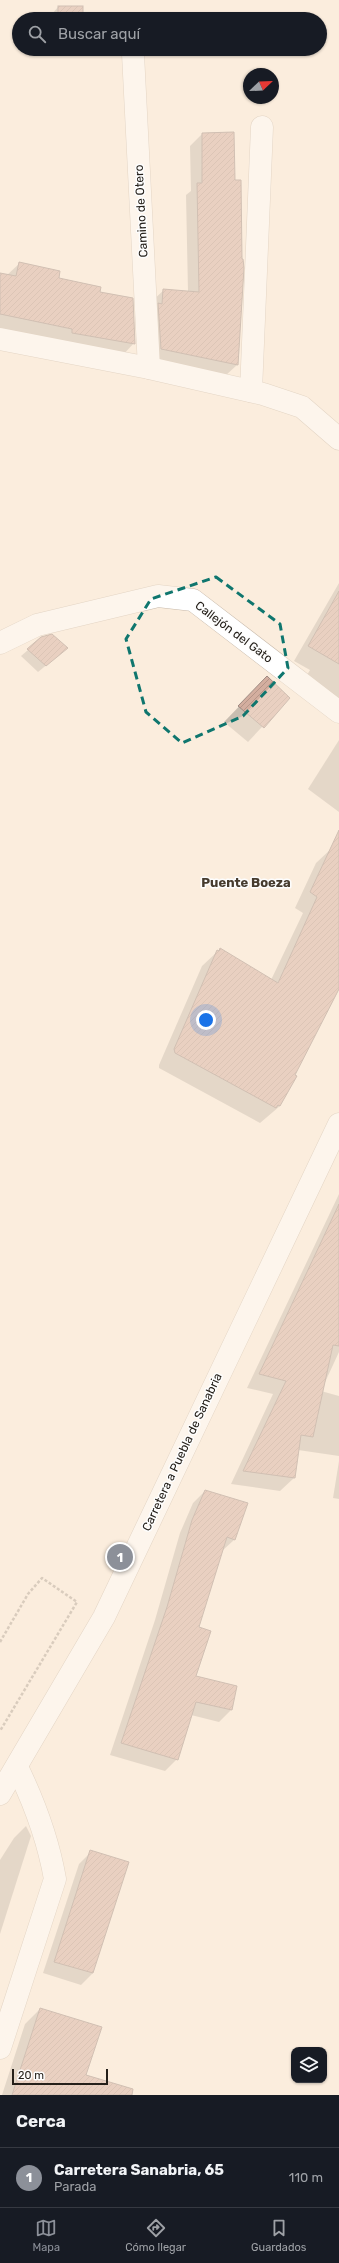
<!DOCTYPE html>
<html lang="es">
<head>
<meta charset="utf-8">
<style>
	:root { --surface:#171b24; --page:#20242c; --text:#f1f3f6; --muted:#9ea1a6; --line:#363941; --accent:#8c9099 }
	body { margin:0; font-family:Rubik,sans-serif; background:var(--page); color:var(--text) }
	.controls { position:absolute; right:12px; bottom:12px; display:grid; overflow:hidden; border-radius:8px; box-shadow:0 1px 3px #0004 }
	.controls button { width:36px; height:36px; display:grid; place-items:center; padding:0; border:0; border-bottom:1px solid var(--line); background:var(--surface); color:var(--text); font:20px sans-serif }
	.compass { position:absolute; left:243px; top:68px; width:36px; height:36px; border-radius:50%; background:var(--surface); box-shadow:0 1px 3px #0004; rotate:67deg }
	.scale { position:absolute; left:12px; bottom:10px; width:96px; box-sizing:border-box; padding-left:4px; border:2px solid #25201a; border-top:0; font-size:11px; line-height:14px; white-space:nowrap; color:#25201a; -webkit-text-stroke:3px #fdfdfd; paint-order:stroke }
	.you { position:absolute; left:206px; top:1020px; width:14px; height:14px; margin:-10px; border:3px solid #fff; border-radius:50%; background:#1a73e8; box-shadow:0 0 0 6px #1a73e833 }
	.badge { display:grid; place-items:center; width:26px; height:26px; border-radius:50%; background:var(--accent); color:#fff; font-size:13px; font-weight:700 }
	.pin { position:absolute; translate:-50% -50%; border:2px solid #fff; box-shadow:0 1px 4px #0006 }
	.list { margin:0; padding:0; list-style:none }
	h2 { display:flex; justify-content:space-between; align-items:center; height:52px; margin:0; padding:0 16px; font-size:17px }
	h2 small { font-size:13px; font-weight:400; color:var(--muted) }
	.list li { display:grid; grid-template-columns:26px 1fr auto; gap:12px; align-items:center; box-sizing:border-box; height:60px; padding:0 16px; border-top:1px solid var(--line) }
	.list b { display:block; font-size:15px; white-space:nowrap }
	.list p { margin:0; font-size:13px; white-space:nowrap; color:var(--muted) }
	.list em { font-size:13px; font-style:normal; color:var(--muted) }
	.icon { flex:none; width:22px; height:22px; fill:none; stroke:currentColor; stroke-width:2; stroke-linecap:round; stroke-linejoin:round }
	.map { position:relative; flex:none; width:339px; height:2095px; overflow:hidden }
	.search { position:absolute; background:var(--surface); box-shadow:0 1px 3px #0004; left:12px; right:12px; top:12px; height:44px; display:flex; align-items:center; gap:10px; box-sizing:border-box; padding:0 14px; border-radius:22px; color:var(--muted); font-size:15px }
	.sheet { height:112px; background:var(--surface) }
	nav { display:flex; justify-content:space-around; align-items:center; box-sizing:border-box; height:56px; border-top:1px solid var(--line); background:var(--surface); font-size:11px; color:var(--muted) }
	nav a { display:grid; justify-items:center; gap:2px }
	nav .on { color:var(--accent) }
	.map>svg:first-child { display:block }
</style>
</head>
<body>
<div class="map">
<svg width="339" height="2095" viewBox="0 0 339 2095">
	<defs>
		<pattern id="building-hatch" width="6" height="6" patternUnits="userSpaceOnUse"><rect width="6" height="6" fill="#d3ae9f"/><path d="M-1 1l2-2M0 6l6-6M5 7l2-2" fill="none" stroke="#b59588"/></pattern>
	</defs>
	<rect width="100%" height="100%" fill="#fbeddd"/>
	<g fill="#0003">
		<polygon points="58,7 82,19 52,19 52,14"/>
		<polygon points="51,49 83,49 76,55 51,56"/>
		<polygon points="234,133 234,181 241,260 242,260 239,355 237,365 225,376 149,360 152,301 164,290 188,292 186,195 191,191 190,146 202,134"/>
		<polygon points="20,263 58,279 99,292 134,343 122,356 0,328 0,274 7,275"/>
		<polygon points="339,583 339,716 298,690 310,670 294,661"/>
		<polygon points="42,638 60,654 38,672 21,656"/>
		<polygon points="253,692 289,698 248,742 224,722"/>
		<polygon points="339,740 339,812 308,789"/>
		<polygon points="332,848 339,853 339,976 280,1106 260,1123 159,1068 159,1065 202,966 218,951 220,949 271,980 303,913 295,908 316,863"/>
		<polygon points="339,1194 339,1352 321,1391 339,1396 339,1456 298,1450 294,1478 280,1491 231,1484 273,1394 247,1388"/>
		<polygon points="339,1461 339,1499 333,1498"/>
		<polygon points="205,1491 234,1540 222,1551 197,1627 195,1677 231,1710 219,1722 191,1715 177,1759 165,1771 110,1755 155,1620 180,1533 193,1503"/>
		<polygon points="26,1826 31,1836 0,1934 0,1860 14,1838"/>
		<polygon points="91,1852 93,1973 81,1985 43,1973 79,1864"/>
		<polygon points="40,2009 85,2075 116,2095 2,2095 25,2024"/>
	</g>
	<g fill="url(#building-hatch)" stroke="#9d8981">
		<rect x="58" y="6" width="25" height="13"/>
		<polygon points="234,132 235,180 241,180 242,259 243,259 244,268 238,365 161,349 158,303 162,304 163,289 199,292 197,183 202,183 202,133"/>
		<polygon points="19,262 60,271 59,278 101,287 100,292 133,298 135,344 72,333 72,329 0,314 0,273 16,276"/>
		<polygon points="339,591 339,664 308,646"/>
		<polygon points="52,634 68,648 46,666 27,649 41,637"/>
		<polygon points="267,676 290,698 264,728 238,706"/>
		<polygon points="339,830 339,989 295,1075 297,1076 280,1106 278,1105 276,1108 175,1053 174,1049 217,950 219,951 220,948 278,983 317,897 310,892"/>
		<polygon points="339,1204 339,1346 333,1345 313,1437 301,1435 295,1478 243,1471 286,1381 259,1374"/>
		<polygon points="205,1490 248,1503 235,1540 227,1537 199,1627 211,1631 196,1676 237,1686 232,1710 196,1702 178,1760 121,1743 167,1607 192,1520"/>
		<polygon points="90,1850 129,1862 93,1973 54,1962"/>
		<polygon points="40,2008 102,2027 86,2075 133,2089 132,2095 12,2095"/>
	</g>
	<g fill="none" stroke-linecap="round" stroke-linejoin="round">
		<defs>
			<g id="street">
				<polyline points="133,54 149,368"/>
				<polyline points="0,339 149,368 263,394 302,407 339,439"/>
				<polyline points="251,391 262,127"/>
				<polyline points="0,643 37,625 158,596 193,600 339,712"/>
			</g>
			<g id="secondary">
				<polyline points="0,1794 104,1617 339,1124"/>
				<path d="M0,2048l55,-169c-7,-40 -20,-75 -38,-112"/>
			</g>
		</defs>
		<use href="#street" stroke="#c7b9aa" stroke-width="23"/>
		<use href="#secondary" stroke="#c7b9aa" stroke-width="23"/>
		<polyline stroke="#afa498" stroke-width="2.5" stroke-dasharray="3 2" stroke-linecap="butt" points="0,1642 28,1594 42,1578 77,1602 0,1731"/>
		<use href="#street" stroke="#fff" stroke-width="22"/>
		<use href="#secondary" stroke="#fff" stroke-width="22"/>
	</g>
	<path d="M0 0H339V2095H0ZM216,577l64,47 8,44 -45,48 -61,27 -36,-31 -20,-73 25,-40z" fill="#fbeddd" fill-opacity=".55" fill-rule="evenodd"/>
	<path fill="none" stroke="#0f766e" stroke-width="3" stroke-dasharray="8 5" stroke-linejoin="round" d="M216,577l64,47 8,44 -45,48 -61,27 -36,-31 -20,-73 25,-40z"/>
	<g text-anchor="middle" stroke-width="3" stroke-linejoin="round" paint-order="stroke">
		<g font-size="12" fill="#25201a" stroke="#fdfdfd">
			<text transform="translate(141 211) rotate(-93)" y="4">Camino de Otero</text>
			<text transform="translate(234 632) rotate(37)" y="4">Callejón del Gato</text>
			<text transform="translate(182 1452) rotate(-65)" y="4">Carretera a Puebla de Sanabria</text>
		</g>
		<g font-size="13" font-weight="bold" fill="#463b2e" stroke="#fdfdfd">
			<text x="246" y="887">Puente Boeza</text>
		</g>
	</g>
</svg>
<div class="controls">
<button><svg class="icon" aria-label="layers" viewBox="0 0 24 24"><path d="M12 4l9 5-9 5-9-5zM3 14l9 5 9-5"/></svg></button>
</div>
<svg class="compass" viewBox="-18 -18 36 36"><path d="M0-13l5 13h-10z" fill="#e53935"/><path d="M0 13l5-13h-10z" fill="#9ea1a6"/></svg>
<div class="scale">20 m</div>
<div class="you"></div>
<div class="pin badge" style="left:120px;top:1557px">1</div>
<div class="search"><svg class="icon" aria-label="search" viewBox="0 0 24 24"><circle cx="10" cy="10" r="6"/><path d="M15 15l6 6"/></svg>Buscar aquí</div>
</div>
<section class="sheet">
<h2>Cerca<small></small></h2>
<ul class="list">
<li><span class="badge">1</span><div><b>Carretera Sanabria, 65</b><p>Parada</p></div><em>110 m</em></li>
</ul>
</section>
<nav>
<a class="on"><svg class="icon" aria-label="map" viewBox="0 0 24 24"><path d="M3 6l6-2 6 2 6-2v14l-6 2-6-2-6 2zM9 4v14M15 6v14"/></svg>Mapa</a>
<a><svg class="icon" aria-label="directions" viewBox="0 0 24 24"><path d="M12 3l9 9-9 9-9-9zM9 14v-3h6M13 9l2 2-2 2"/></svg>Cómo llegar</a>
<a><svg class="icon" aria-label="saved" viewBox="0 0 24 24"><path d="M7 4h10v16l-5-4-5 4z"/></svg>Guardados</a>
</nav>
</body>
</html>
